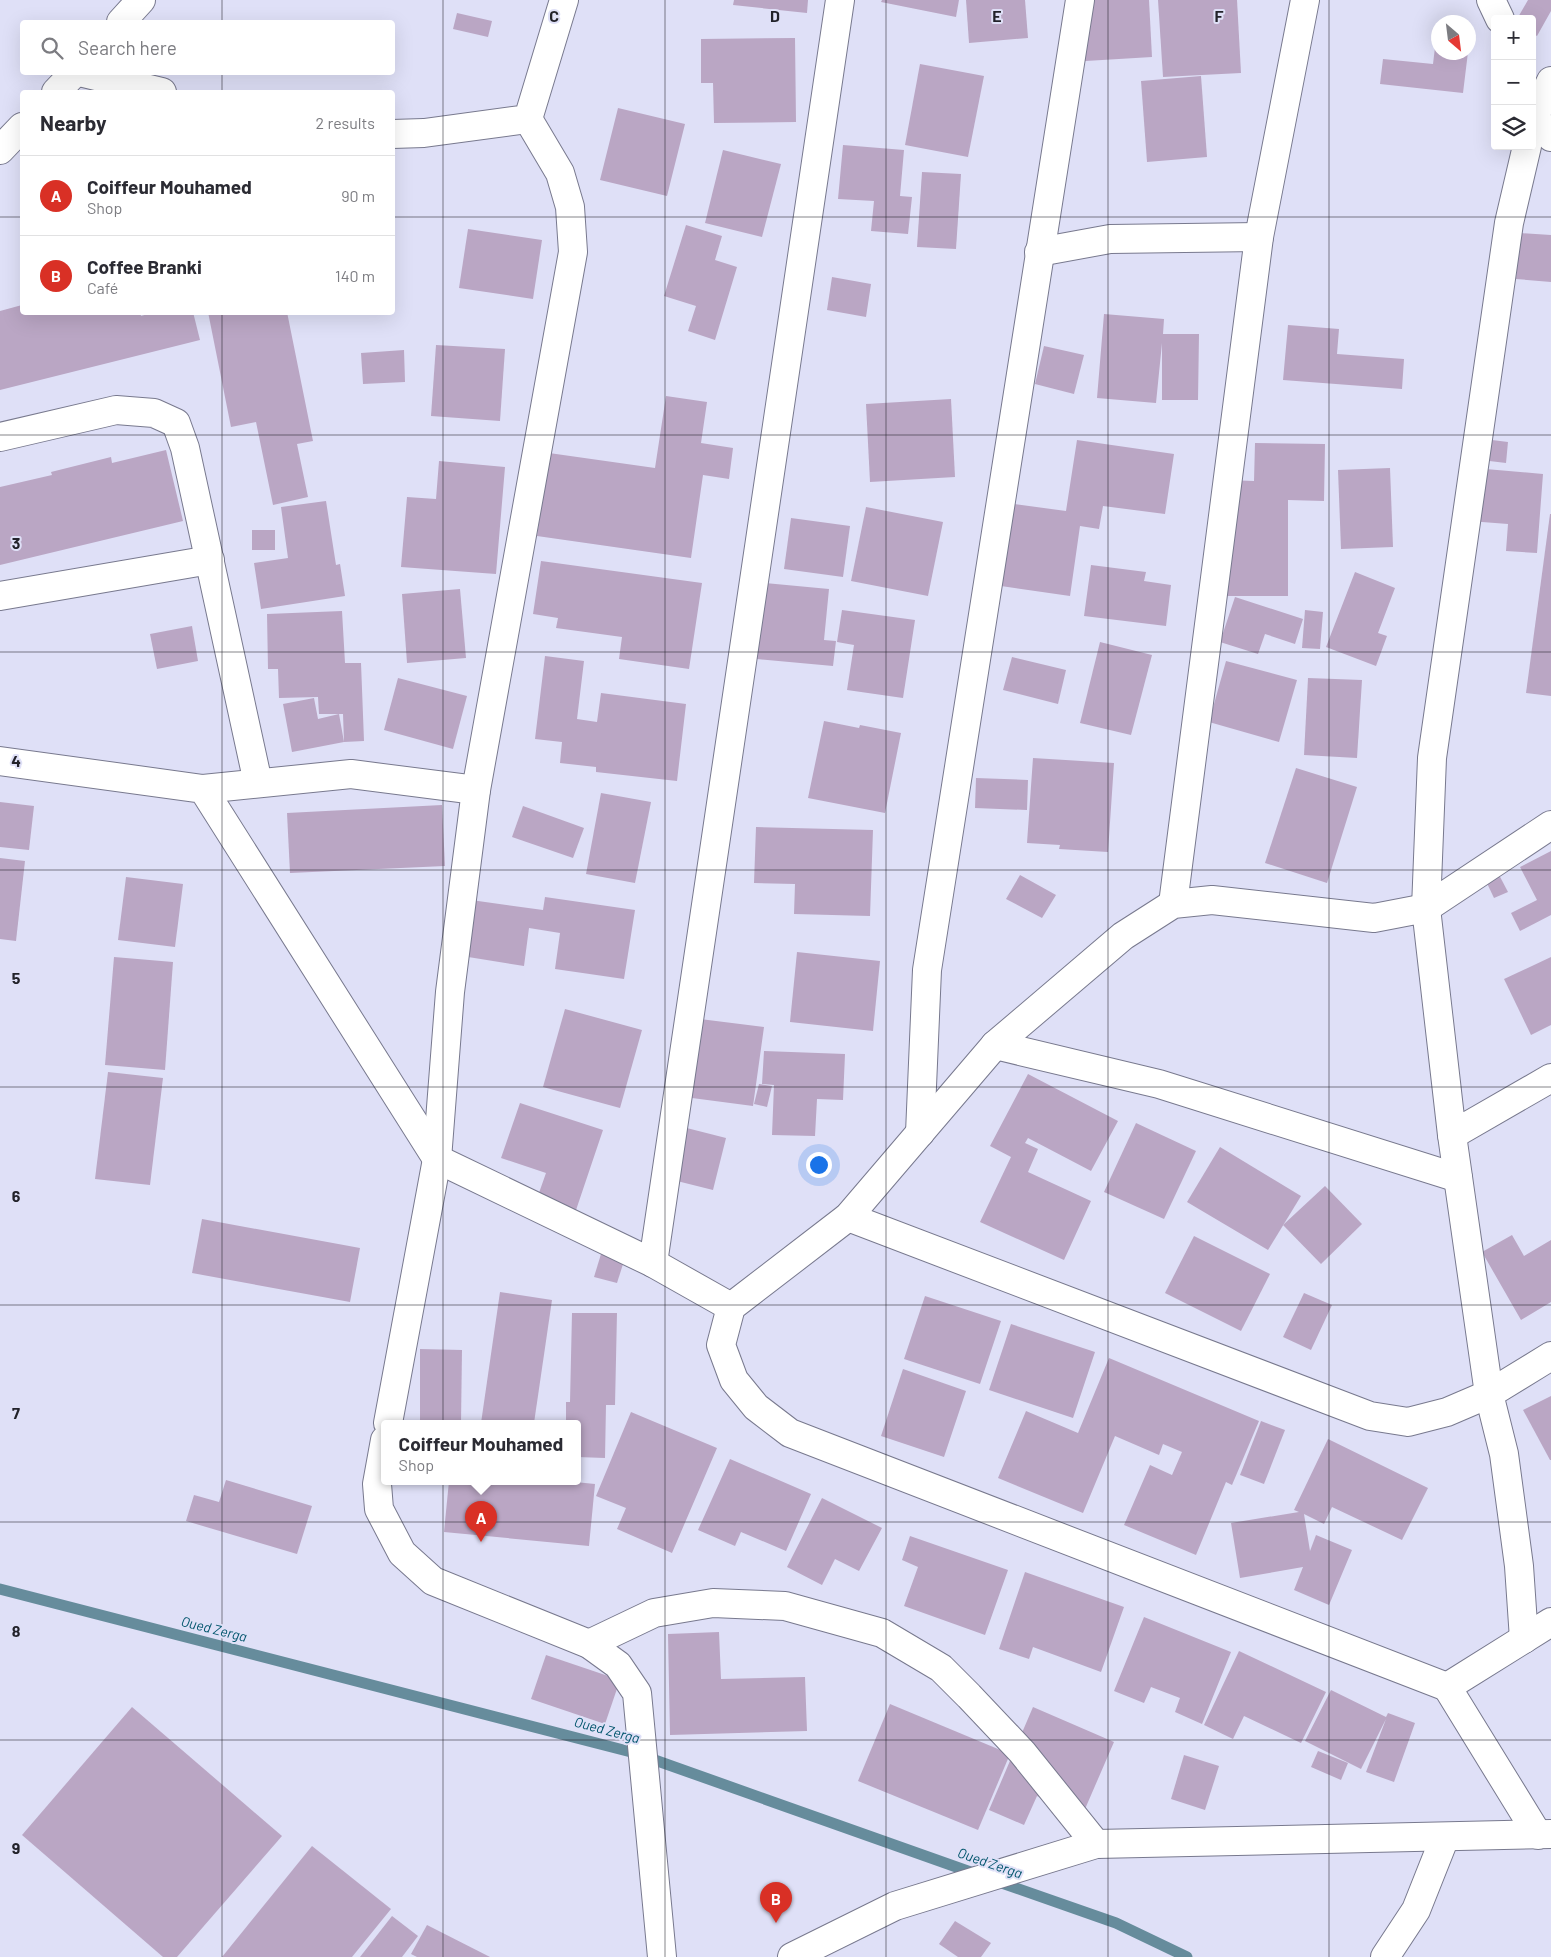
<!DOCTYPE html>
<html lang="en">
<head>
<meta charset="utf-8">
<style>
	:root { --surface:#fff; --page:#f7f7f7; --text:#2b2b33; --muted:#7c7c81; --line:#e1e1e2; --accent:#d93025 }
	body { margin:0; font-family:Barlow,sans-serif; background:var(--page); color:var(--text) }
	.controls { position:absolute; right:15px; top:15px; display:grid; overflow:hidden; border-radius:5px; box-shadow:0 5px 20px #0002 }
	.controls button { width:45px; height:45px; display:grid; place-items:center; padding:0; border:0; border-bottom:1px solid var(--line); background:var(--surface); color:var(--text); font:25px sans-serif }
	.compass { position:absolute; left:1431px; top:15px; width:45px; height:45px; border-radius:50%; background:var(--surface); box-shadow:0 5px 20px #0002; rotate:152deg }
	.you { position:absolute; left:818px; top:1164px; width:18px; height:18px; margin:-12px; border:4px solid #fff; border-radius:50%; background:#1a73e8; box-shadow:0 0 0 8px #1a73e833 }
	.badge { display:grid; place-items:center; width:32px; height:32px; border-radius:50%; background:var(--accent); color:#fff; font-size:16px; font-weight:700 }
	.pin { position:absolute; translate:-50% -41px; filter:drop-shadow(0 1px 2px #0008) }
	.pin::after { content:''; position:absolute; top:26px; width:18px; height:15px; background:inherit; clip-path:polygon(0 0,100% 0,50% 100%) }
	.popup { position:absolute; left:381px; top:1420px; width:200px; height:65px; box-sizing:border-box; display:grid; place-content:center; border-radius:5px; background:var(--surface); filter:drop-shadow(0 1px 4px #0005); font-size:16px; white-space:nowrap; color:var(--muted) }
	.popup b { font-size:19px; color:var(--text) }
	.popup::after { content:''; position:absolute; left:50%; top:100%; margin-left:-10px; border:10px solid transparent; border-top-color:var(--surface) }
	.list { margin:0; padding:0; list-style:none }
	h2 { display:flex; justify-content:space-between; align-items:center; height:65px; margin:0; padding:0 20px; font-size:21px }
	h2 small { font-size:16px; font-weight:400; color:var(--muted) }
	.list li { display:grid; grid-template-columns:32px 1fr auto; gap:15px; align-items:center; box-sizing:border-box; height:80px; padding:0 20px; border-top:1px solid var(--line) }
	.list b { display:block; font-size:19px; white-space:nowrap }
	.list p { margin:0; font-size:16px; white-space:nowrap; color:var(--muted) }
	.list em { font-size:16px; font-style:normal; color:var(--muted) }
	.icon { flex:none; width:28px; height:28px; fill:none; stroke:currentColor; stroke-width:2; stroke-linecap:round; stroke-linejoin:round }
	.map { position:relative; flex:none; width:1551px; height:1957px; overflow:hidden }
	.search { position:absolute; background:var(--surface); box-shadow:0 5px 20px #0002; left:20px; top:20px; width:375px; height:55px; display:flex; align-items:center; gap:12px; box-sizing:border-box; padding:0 18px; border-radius:5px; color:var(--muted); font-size:19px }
	.panel { position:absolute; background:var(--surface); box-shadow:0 5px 20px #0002; left:20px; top:90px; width:375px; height:225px; border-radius:5px }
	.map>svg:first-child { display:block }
</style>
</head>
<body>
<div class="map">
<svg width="1551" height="1957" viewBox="0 0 1551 1957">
	<rect width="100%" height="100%" fill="#dfe0f7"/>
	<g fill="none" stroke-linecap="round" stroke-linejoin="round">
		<g stroke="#668c9c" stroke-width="11">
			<polyline points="0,1589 635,1753 979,1875"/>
			<polyline points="996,1881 1116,1923 1187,1957"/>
		</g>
	</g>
	<g fill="#baa6c4">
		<polygon points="734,0 808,0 807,13 733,5"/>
		<polygon points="882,0 959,0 956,17 881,2"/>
		<polygon points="966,0 1025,0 1028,38 969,43"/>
		<polygon points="1066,0 1149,0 1152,57 1069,62"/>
		<polygon points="1158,0 1237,0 1241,73 1163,77"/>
		<polygon points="1528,0 1551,0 1551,11 1537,36 1532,33 1532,19 1517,19"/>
		<polygon points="457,13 492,21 488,37 453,29"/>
		<polygon points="1437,31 1438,52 1468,52 1463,93 1380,84 1383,59 1433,64"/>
		<polygon points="795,38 796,122 714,123 713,83 701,83 701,39"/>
		<polygon points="920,64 984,76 968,157 905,145"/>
		<polygon points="1201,76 1207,157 1147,162 1141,81"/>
		<polygon points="618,108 685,124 667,196 600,180"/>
		<polygon points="843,145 904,150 900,196 912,197 908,234 871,231 874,201 838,199"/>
		<polygon points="723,150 781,164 762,237 705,223"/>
		<polygon points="922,172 961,174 956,249 917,247"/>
		<polygon points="686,225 722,236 715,260 737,267 715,340 688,331 696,306 664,296"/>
		<polygon points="468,229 542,240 533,299 459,288"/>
		<polygon points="1520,233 1551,235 1551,282 1516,279"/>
		<polygon points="832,277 871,284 866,317 827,310"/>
		<polygon points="22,305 22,312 140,312 141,316 155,312 193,312 200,340 0,390 0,311"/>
		<polygon points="208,312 287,312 313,441 297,444 308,497 273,505 256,422 231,427"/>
		<polygon points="1104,314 1164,319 1163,334 1199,334 1198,400 1162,400 1162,343 1156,403 1097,398"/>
		<polygon points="1288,325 1339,329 1337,354 1404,359 1402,389 1283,380"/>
		<polygon points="436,345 505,349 500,421 431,416"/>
		<polygon points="1044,346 1084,355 1074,394 1035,384"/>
		<polygon points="404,350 405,382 363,384 361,353"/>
		<polygon points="666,396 707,402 701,443 733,448 729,479 703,475 691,558 537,536 549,453 655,468"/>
		<polygon points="951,399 955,477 870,482 866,404"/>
		<polygon points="1476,438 1508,442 1506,463 1473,459"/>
		<polygon points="1077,440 1174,454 1165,514 1103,506 1099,529 1080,526 1070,596 1001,586 1014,504 1066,511"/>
		<polygon points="1255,443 1325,444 1324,501 1288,500 1288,596 1224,596 1226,480 1254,481"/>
		<polygon points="166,450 183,521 0,565 0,487 52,475 51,472 111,457 112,463"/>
		<polygon points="439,461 505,467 496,574 401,567 407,497 436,499"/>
		<polygon points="1390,468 1393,547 1341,549 1338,470"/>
		<polygon points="1474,468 1543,474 1537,553 1506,551 1508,524 1469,521"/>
		<polygon points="326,501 336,565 340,564 345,596 261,609 254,563 288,558 281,507"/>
		<polygon points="866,507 943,522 928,596 851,581"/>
		<polygon points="1550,514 1551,514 1551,696 1526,693"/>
		<polygon points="791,518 850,526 843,577 784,569"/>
		<rect x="252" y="530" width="23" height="20"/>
		<polygon points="541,561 702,583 689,669 619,659 622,637 556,628 558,618 533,614"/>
		<polygon points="1091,565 1146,572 1144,581 1171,585 1166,626 1084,616"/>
		<polygon points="1355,572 1395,588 1378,633 1387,636 1376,666 1326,647"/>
		<polygon points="765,583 829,589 824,640 836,641 833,666 757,659"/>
		<polygon points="460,589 466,658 407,663 402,594"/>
		<polygon points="1235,597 1303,619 1295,644 1265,634 1258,654 1220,642"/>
		<polygon points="842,610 915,620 903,698 847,690 854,645 837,642"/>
		<polygon points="1305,610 1323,612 1320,649 1302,648"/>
		<polygon points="342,611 345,663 361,663 364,741 344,742 343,714 319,714 318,697 279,698 278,669 268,669 267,614"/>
		<polygon points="192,626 198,661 157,669 150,634"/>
		<polygon points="1100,642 1152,655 1131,735 1080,723"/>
		<polygon points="545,656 584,661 577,719 597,722 601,693 686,704 677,781 596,772 596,767 560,763 562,742 535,739"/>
		<polygon points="1012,657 1066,670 1058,704 1003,690"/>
		<polygon points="1226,661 1297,680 1279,742 1209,722"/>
		<polygon points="398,678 467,696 453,749 384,730"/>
		<polygon points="1308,678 1362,680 1357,758 1304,755"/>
		<polygon points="314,698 318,719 339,714 344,742 292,752 283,704"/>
		<polygon points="824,721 859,728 860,725 901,733 885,813 808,798"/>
		<polygon points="1033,758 1114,763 1108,852 1059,849 1060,845 1027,843"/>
		<polygon points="1296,768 1357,787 1327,883 1265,863"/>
		<polygon points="976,778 1028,780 1027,810 975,808"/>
		<polygon points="601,793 651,802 635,883 586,874"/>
		<polygon points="0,802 34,806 29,850 0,847"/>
		<polygon points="442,805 445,866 290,873 287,813"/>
		<polygon points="523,806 584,828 573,858 512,837"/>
		<polygon points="756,827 873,830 870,916 794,914 795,884 754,883"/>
		<polygon points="1551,851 1551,915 1520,931 1511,913 1537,900 1520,867"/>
		<polygon points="0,858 25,861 16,941 0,939"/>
		<polygon points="1497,871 1508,892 1494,898 1484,877"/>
		<polygon points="1020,875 1056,895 1042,918 1006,899"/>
		<polygon points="126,877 183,884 175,947 118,940"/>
		<polygon points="545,897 635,910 624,979 555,969 560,933 529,928 524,966 462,956 471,900 543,910"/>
		<polygon points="797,952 880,961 873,1031 790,1022"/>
		<polygon points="114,957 173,962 165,1070 105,1065"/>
		<polygon points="1551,957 1551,1025 1531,1035 1504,979"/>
		<polygon points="565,1009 642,1030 620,1108 543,1087"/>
		<polygon points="692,1018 764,1027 753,1106 692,1098 698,1053 688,1052"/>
		<polygon points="764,1051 845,1054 843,1100 817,1099 815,1136 772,1135 774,1085 762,1084"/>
		<polygon points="108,1072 163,1078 150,1185 95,1179"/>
		<polygon points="1028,1074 1118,1121 1091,1171 1028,1138 1025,1143 1038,1149 1028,1172 1091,1201 1064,1260 980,1222 1011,1157 990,1146"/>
		<polygon points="759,1084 772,1086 767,1107 754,1104"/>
		<polygon points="520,1103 603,1130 573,1219 534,1207 546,1173 501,1158"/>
		<polygon points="1136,1123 1196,1151 1164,1219 1104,1192"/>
		<polygon points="671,1124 726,1138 713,1190 657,1176"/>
		<polygon points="1220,1147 1301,1196 1268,1250 1187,1202"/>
		<polygon points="1325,1186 1362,1224 1321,1264 1283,1225"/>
		<polygon points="202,1219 360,1248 350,1302 192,1273"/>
		<polygon points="1512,1235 1524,1256 1551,1240 1551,1302 1521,1320 1482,1252"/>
		<polygon points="1194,1236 1270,1274 1241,1331 1165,1293"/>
		<polygon points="601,1254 624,1261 617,1283 594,1277"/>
		<polygon points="500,1292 552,1300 534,1423 481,1423"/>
		<polygon points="1304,1293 1332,1305 1311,1350 1283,1337"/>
		<polygon points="925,1296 1001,1321 980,1384 904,1359"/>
		<polygon points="572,1313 617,1313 615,1405 606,1405 605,1458 577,1457 577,1423 566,1423 566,1402 570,1402"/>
		<polygon points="1011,1324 1095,1352 1073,1418 989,1390"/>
		<polygon points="420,1349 462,1350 461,1423 420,1423"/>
		<polygon points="1109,1358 1259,1421 1232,1485 1226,1482 1196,1555 1124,1525 1150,1465 1172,1475 1182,1452 1163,1444 1159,1455 1115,1436 1083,1513 998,1478 1026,1411 1078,1433"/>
		<polygon points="903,1369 966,1391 944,1457 881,1436"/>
		<polygon points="1551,1396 1551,1460 1550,1460 1523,1410"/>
		<polygon points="631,1412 717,1448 672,1553 617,1529 626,1508 596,1496"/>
		<polygon points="1261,1421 1285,1430 1264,1484 1240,1475"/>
		<polygon points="1328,1439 1428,1488 1402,1540 1332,1507 1324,1524 1304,1514 1310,1551 1316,1535 1352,1550 1329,1605 1294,1590 1303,1567 1240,1578 1231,1523 1299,1512 1294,1510"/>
		<polygon points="730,1459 811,1494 786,1551 741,1532 735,1546 698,1530"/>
		<polygon points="226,1480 312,1506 297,1554 186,1521 194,1495 219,1502"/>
		<polygon points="449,1481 565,1481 595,1484 589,1546 444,1532"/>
		<polygon points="822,1498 882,1528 859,1571 835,1559 822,1585 787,1567"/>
		<polygon points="910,1536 1008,1570 985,1635 904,1606 918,1567 902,1560"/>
		<polygon points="1025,1572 1124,1607 1101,1672 1033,1647 1029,1659 999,1649"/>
		<polygon points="1144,1617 1231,1652 1202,1724 1175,1712 1180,1698 1151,1687 1144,1703 1114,1691"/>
		<polygon points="719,1632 721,1679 805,1677 807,1731 670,1735 668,1634"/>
		<polygon points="1239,1651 1326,1692 1301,1743 1244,1716 1233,1739 1204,1725"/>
		<polygon points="546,1655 620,1680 605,1724 531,1699"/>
		<polygon points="1331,1690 1386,1717 1388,1713 1415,1723 1394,1782 1366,1772 1386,1719 1361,1769 1305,1741"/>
		<polygon points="890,1704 1010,1754 978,1830 858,1781"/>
		<polygon points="132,1707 282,1836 177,1957 163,1957 22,1835"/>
		<polygon points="1033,1707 1114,1742 1082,1816 1037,1796 1024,1825 989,1810"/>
		<polygon points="1318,1751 1348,1763 1341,1780 1311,1767"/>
		<polygon points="1184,1755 1219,1766 1205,1810 1171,1799"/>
		<polygon points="312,1846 391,1909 352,1957 222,1957"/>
		<polygon points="392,1916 418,1936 402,1957 360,1957"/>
		<polygon points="955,1921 991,1943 981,1957 958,1957 939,1944"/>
		<polygon points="427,1925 490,1957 417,1957 411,1954"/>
	</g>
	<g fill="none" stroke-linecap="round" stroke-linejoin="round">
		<defs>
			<g id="minor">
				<polyline points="1491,0 1500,19"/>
				<polyline points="79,72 162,92"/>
				<polyline points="1532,112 1533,116 1551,137"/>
				<polyline points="1532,122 1551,81"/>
				<polyline points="392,134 424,133 528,119 564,0"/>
				<polyline points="1527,146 1509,223 1432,758 1426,908 1551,825"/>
				<polyline points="1039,252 1110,239 1259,237"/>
				<polyline points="0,437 116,410 154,413 176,423 185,448 258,783"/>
				<polyline points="0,596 210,560"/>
				<polyline points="0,761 203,789 437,1159 653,1263 731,1307"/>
				<polyline points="203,789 351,774 476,790"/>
				<polyline points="1173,904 1259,237 1305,0"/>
				<polyline points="995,1045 1159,1084 1458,1178"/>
				<polyline points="920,1133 927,970 1080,0"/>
				<polyline points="1452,1135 1489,1394 1504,1454 1519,1566 1524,1639"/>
				<polyline points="848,1217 1370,1416 1408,1422 1447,1412 1489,1394 1551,1356"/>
				<polyline points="653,1263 840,0"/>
				<polyline points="388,1423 437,1159 450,992 476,790 573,252 570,207 560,173 528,119"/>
				<polyline points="385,1440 377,1484 379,1509 402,1553 433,1581 589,1644 618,1665 637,1693 662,1957"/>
				<polyline points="589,1644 654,1613 713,1603 785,1606 882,1633 941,1668 969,1696 1022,1752 1096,1844"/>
				<polyline points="1447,1687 790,1433 756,1407 734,1380 721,1345 731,1307 848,1217 995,1045 1123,936 1173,904 1212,900 1374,918 1426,908 1452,1135 1551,1078"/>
				<polyline points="1538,1835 1447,1687 1551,1622"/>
				<polyline points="792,1957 895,1906 1096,1844 1551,1834"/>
				<polyline points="1385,1957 1416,1910 1445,1837"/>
			</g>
			<g id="tertiary">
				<polyline points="121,22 141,0"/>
				<polyline points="56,92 75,72"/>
				<polyline points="0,150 22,127"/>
			</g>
		</defs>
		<use href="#minor" stroke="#78798e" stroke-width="30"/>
		<use href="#tertiary" stroke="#78798e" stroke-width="30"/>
		<use href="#minor" stroke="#fff" stroke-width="28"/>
		<use href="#tertiary" stroke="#fff" stroke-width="28"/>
	</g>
	<path fill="none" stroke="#22222a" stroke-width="1" stroke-opacity="0.55" d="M222,0v22M443,0v1957M665,0v1957M886,0v1957M1108,0v1957M1329,0v1957M222,72v20M0,217h22M392,217h1159M222,312v1645M0,435h1551M0,652h1551M0,870h1551M0,1087h1551M0,1305h1551M0,1522h1551M0,1740h1551"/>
	<g text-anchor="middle" stroke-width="4" stroke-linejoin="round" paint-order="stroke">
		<g font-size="14" font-style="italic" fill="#00546c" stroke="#dfe0f7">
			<text transform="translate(214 1629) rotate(14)" y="5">Oued Zerga</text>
			<text transform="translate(607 1730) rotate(15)" y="5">Oued Zerga</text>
			<text transform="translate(990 1863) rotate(19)" y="5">Oued Zerga</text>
		</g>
	</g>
	<g font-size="16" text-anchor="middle" font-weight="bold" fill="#22222a" stroke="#dfe0f7" stroke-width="4" stroke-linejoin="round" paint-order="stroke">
		<text x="554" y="22">C</text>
		<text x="775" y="22">D</text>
		<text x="997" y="22">E</text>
		<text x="1219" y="22">F</text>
		<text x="16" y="549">3</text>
		<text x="16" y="767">4</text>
		<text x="16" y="984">5</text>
		<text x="16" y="1202">6</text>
		<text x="16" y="1419">7</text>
		<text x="16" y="1637">8</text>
		<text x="16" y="1854">9</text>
	</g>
</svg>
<div class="controls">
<button>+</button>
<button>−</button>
<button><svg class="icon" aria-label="layers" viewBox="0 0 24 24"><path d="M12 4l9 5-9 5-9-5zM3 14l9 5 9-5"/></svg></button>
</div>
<svg class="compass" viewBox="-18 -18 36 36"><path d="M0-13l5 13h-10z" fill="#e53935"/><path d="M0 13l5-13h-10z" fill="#7c7c81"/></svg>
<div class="you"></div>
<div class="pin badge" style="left:481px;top:1542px">A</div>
<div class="popup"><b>Coiffeur Mouhamed</b>Shop</div>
<div class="pin badge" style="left:776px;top:1923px">B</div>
<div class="search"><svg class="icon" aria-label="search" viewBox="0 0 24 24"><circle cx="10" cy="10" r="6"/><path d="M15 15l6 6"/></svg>Search here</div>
<section class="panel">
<h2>Nearby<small>2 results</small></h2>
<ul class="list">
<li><span class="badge">A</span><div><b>Coiffeur Mouhamed</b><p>Shop</p></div><em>90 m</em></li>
<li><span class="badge">B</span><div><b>Coffee Branki</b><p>Café</p></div><em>140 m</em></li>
</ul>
</section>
</div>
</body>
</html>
